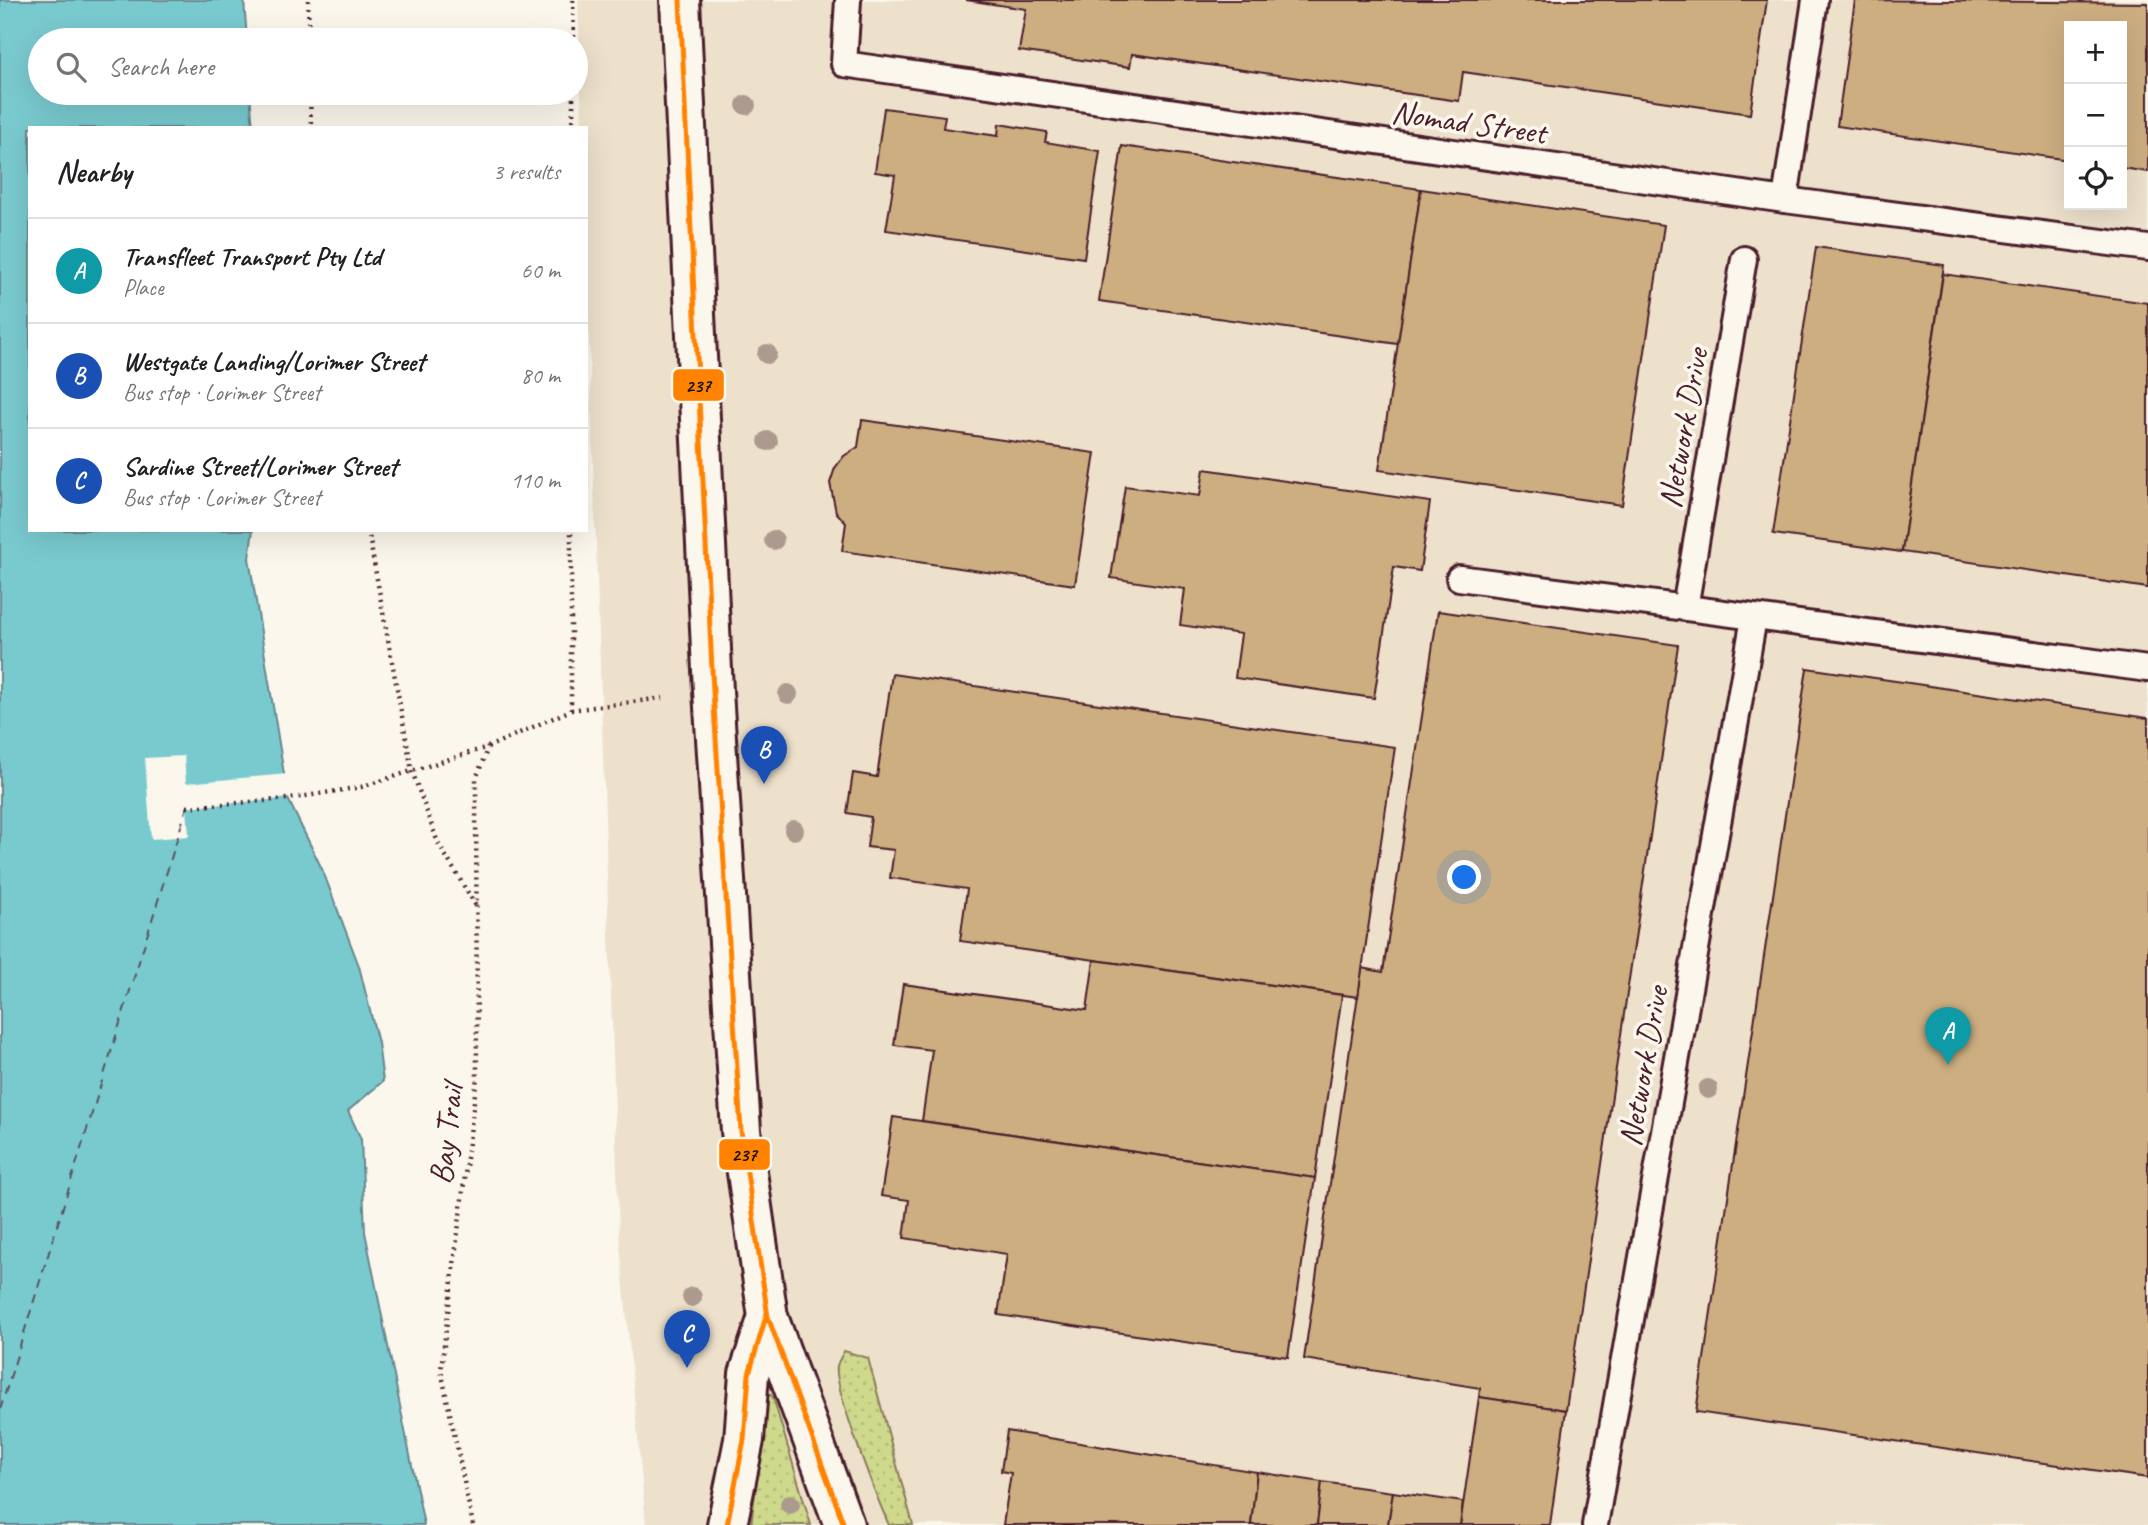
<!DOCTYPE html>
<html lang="en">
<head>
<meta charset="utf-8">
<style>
	:root { --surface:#fff; --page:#f6f6f6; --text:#202124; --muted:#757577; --line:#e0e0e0; --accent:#7c3aed }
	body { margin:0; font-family:Caveat,sans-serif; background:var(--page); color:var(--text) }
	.controls { position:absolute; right:21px; top:21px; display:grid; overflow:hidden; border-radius:0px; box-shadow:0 7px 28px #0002 }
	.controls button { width:63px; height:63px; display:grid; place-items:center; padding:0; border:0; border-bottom:2px solid var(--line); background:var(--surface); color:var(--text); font:35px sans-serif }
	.you { position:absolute; left:1465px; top:878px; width:24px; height:24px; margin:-18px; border:5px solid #fff; border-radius:50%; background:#1a73e8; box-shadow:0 0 0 10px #1a73e833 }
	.badge { display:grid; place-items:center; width:46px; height:46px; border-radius:50%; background:var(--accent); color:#fff; font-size:23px; font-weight:700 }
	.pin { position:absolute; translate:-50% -58px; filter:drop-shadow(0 2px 4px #0008) }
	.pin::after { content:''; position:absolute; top:37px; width:24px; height:21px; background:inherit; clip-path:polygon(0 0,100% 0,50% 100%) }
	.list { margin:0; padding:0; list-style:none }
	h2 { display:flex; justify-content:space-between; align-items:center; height:91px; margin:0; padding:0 28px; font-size:30px }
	h2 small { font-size:23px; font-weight:400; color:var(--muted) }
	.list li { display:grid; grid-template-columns:46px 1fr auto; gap:21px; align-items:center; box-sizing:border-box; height:105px; padding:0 28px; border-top:2px solid var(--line) }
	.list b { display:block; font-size:26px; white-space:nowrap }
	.list p { margin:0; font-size:23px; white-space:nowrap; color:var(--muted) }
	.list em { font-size:23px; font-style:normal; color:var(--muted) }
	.icon { flex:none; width:38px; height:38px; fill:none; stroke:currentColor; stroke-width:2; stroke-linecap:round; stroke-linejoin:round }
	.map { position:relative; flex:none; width:2148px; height:1525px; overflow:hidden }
	.search { position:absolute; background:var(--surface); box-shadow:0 7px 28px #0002; left:28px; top:28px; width:560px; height:77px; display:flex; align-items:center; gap:18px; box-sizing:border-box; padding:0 24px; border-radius:38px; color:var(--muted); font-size:26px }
	.panel { position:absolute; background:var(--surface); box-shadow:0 7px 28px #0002; left:28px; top:126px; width:560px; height:406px; border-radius:0px }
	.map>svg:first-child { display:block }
</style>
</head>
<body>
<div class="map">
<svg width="2148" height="1525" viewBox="0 0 2148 1525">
	<defs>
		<pattern id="grass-dots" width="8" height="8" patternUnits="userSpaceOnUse" patternTransform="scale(1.75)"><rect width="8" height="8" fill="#ced98c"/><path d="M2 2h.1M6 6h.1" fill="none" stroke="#b2ba79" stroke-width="1.8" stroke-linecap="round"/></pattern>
	</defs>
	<rect width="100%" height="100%" fill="#fbf7ec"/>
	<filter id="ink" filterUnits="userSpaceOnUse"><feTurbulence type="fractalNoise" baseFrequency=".0143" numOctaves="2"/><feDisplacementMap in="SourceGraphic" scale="14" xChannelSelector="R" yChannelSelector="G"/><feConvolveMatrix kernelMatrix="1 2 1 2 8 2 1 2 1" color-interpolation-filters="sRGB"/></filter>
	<g filter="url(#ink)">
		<path fill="#ede1cc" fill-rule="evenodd" d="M578,0h1570v1525h-1502l-27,-291 -33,-985v-121h-4zM2069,26h53v179h-53z"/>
		<g fill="url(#grass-dots)" stroke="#8c7c5c" stroke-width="2">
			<path d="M844,1351l24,7 45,167h-24c-11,-24 -56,-138 -52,-159 1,-5 5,-10 7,-15z"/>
			<polygon points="770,1394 773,1397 811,1525 751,1525 767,1398"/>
		</g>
		<polygon fill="#79cacf" stroke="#66868d" stroke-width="2" points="0,0 244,0 247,40 40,40 40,93 250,93 253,128 30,128 30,530 253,530 249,558 288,799 322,869 359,966 378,1043 383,1081 348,1111 361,1139 365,1232 424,1525 0,1525"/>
		<polygon fill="#fbf7ec" points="184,756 186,783 288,774 292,798 187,807 189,836 151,839 145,758"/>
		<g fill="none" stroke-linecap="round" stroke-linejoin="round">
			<polyline stroke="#58525c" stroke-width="2" stroke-dasharray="9 7" stroke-linecap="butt" points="0,1410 187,807"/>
		</g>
		<g fill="#cdae81" stroke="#4a1f2b" stroke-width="2">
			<polygon points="966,0 1767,0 1750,114 1463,72 1459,101 1132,54 1130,67 1019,51 1026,9"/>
			<polygon points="1855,0 2148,3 2148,172 2122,168 2122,26 2069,26 2069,160 1837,126"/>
			<polygon points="884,108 945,116 943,128 998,136 999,124 1047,132 1045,142 1100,151 1084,258 886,230 895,175 875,172"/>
			<polygon points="1122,146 1421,189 1398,344 1099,301"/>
			<polygon points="1421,189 1664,225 1622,505 1379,470"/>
			<polygon points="1816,247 1944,265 1902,552 1773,534"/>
			<polygon points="1943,274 2148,303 2148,588 1902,552"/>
			<polygon points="862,420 1095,453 1075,585 842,551 846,523 836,512 830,483 835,468 844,456 858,447"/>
			<polygon points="1204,469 1430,502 1420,571 1394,567 1374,698 1235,678 1241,634 1180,625 1185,589 1111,578 1125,486 1200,496"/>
			<polygon points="1438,611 1678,645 1566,1410 1479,1397 1480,1388 1304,1359 1362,968 1383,972"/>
			<polygon points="1807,668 2148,718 2148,1478 1696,1412"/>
			<polygon points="892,674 1395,747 1358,997 960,941 967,889 890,878 894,850 867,847 871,817 847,813 853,773 877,777"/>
			<polygon points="1094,960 1342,995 1315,1178 922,1121 932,1050 894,1045 903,984 1087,1010"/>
			<polygon points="893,1117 1315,1178 1288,1357 998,1315 1007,1254 904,1238 909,1200 881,1196"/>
			<polygon points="1479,1397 1566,1410 1550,1525 1460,1525"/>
			<polygon points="1007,1431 1257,1472 1251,1525 1003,1525 1011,1473 1001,1471"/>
			<polygon points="1257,1472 1322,1482 1317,1525 1251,1525"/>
			<polygon points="1322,1482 1393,1492 1388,1525 1317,1525"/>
			<polygon points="1393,1492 1463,1502 1460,1525 1388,1525"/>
		</g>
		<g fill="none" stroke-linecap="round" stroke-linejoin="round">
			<defs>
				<g id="lane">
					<polyline points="848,0 844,64 1785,200 2148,248"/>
					<polyline points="1785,200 1815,0"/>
					<polyline points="1459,578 2148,669"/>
					<polyline points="1685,608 1744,259"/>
					<polyline points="1595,1525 1754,618"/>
				</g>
				<g id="street">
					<polyline points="680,0 713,691 741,1131 768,1317 844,1525"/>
					<polyline points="727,1525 744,1440 749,1374 768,1317"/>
				</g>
			</defs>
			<use href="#lane" stroke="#4a1f2b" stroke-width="30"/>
			<use href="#street" stroke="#4a1f2b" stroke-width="44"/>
			<g stroke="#4a1f2b" stroke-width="4.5" stroke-dasharray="2 5" stroke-linecap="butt">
				<polyline points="308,0 309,40"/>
				<polyline points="573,0 574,40"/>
				<polyline points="310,93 311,128"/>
				<polyline points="573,128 573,93"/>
				<polyline points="368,530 412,771 438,843 476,906"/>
				<polyline points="571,710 663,698"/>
				<polyline points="187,807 288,799 361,787 488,747 571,710 571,530"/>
				<polyline points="473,1525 441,1370 477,1077 476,779 488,747"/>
			</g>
			<use href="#lane" stroke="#fbf7ec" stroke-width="24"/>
			<use href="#street" stroke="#fbf7ec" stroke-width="38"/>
			<defs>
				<g id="bus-1">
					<polyline points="680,0 713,691 741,1131 768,1317 844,1525"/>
					<polyline points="727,1525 744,1440 749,1374 767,1313"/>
				</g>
			</defs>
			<use href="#bus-1" stroke="#fbf7ec" stroke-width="10"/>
			<use href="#bus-1" stroke="#ff8200" stroke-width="5"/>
		</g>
		<g fill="#ac9a8f">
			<circle cx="746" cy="105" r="10"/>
			<circle cx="767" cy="354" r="10"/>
			<circle cx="768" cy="441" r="10"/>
			<circle cx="774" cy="540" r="10"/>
			<circle cx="788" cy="694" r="10"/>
			<circle cx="794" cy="830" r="10"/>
			<circle cx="1708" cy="1089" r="10"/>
			<circle cx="692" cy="1297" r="10"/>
			<circle cx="790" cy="1504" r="10"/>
		</g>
	</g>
	<g text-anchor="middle" stroke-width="7" stroke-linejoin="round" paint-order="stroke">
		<g font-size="33" fill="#4a1f2b" stroke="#fbf7ec">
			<text transform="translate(1469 121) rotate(8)" y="12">Nomad Street</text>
			<text transform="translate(1682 428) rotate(-80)" y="12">Network Drive</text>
			<text transform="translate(1642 1066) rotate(-80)" y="12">Network Drive</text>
			<text transform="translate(445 1134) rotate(-83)" y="12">Bay Trail</text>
		</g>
	</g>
	<g stroke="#fbf7ec" stroke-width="2.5">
		<rect x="672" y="368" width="53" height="34" rx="7" fill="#ff8200"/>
		<rect x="718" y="1138" width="53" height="33" rx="7" fill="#ff8200"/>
	</g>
	<g font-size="19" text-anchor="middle" font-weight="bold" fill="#111">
		<text x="698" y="392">237</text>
		<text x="744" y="1161">237</text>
	</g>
</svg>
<div class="controls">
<button>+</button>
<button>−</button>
<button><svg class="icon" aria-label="locate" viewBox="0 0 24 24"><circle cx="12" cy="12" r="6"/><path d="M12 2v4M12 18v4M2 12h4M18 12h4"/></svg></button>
</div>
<div class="you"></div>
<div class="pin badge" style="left:1948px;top:1065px;background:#0f9aa8">A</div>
<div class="pin badge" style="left:764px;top:784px;background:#1a4fb4">B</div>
<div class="pin badge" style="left:687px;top:1368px;background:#1a4fb4">C</div>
<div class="search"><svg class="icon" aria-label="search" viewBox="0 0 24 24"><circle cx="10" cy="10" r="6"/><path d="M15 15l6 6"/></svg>Search here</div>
<section class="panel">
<h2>Nearby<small>3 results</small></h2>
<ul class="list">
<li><span class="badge" style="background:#0f9aa8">A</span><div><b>Transfleet Transport Pty Ltd</b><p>Place</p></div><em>60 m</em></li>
<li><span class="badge" style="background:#1a4fb4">B</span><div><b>Westgate Landing/Lorimer Street</b><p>Bus stop · Lorimer Street</p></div><em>80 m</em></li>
<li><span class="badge" style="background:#1a4fb4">C</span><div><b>Sardine Street/Lorimer Street</b><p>Bus stop · Lorimer Street</p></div><em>110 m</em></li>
</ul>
</section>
</div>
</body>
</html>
